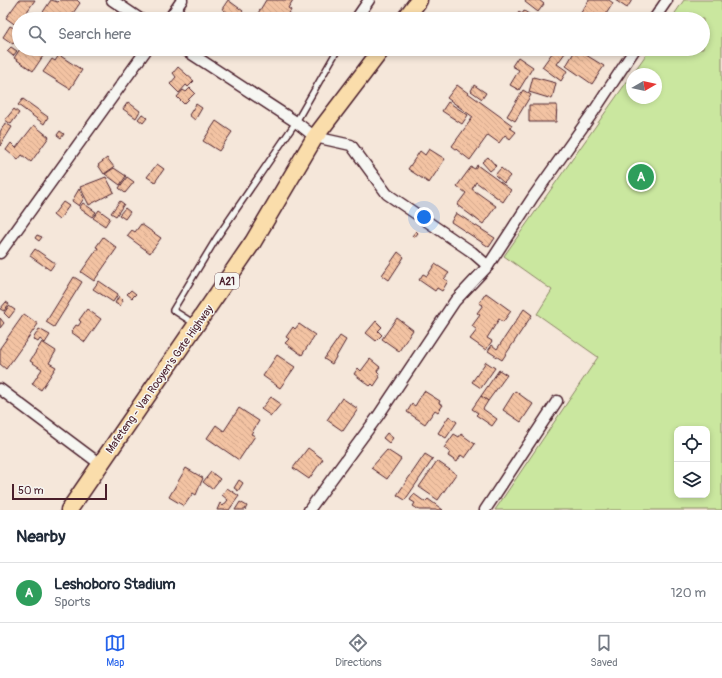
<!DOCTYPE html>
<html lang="en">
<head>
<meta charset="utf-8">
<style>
	:root { --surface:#fff; --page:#f2f2f3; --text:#1f2937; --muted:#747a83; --line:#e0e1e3; --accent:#2563eb }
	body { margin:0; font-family:Pangolin,sans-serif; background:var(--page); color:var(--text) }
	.controls { position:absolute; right:12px; bottom:12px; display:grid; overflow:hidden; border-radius:8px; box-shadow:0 2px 6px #0003 }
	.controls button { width:36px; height:36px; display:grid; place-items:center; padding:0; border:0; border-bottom:1px solid var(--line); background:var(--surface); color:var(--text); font:20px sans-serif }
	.compass { position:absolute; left:626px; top:68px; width:36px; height:36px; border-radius:50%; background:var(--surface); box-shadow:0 2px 6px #0003; rotate:81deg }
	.scale { position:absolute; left:12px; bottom:10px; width:95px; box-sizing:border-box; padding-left:4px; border:2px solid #4a1f2b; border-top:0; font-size:11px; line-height:14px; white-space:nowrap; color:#4a1f2b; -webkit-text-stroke:3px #f6f6f2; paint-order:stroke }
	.you { position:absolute; left:424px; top:217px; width:14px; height:14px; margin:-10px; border:3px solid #fff; border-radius:50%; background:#1a73e8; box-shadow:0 0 0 6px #1a73e833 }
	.badge { display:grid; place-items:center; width:26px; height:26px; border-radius:50%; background:var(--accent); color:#fff; font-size:13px; font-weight:700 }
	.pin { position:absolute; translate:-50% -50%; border:2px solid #fff; box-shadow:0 1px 4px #0006 }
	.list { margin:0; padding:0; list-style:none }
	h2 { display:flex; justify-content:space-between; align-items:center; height:52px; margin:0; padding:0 16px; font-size:17px }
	h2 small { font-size:13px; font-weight:400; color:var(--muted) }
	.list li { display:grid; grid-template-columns:26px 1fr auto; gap:12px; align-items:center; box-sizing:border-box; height:60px; padding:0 16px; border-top:1px solid var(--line) }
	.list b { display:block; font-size:15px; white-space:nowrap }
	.list p { margin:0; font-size:13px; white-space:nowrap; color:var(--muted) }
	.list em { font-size:13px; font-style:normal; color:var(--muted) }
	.icon { flex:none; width:22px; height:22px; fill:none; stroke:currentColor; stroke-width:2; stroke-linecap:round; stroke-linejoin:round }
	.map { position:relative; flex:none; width:722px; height:510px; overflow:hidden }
	.search { position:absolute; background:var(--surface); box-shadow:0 2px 6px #0003; left:12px; right:12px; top:12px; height:44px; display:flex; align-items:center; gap:10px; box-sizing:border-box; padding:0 14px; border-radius:22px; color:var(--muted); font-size:15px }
	.sheet { height:112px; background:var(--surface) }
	nav { display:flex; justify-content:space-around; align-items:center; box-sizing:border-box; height:56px; border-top:1px solid var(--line); background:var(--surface); font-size:11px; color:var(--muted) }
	nav a { display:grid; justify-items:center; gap:2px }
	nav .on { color:var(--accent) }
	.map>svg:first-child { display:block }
</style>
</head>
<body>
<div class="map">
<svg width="722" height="510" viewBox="0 0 722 510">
	<defs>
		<pattern id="building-back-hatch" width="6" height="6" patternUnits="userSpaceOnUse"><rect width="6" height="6" fill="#f3c3a3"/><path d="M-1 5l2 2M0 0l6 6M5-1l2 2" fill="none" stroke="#d2a78c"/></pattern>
	</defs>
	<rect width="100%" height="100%" fill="#f5e7da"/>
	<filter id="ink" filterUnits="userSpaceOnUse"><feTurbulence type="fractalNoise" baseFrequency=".025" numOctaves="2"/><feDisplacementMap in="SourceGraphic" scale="8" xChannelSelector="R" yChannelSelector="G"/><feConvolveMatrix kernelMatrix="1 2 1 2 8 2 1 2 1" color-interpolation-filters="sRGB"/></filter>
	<g filter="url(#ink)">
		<path fill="#cae79f" stroke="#8a8365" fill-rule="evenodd" d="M684,0h38v510h-227l103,-153 -61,-43 15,-24 -48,-34 146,-207h53v-30h-32zM632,74h24v24h-24zM677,429h30v66h-30z"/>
		<g fill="url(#building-back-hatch)" stroke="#4a1f2b">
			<polygon points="19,0 35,0 22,19 19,19 17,26 6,18"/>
			<polygon points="51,0 58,2 60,0 77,0 80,3 69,19 64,15 62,19 59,19 53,15 51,17 43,12"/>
			<polygon points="228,0 243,11 237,19 222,9"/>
			<polygon points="266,0 293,0 288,8 291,10 286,19 263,19 257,15"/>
			<polygon points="526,0 539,0 544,4 538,12 525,2"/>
			<polygon points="589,0 609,0 613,3 603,19 577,19"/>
			<polygon points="615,0 632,0 627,8"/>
			<polygon points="524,11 537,19 514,19 519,12 522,14"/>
			<polygon points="10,26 19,31 19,35 13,44 3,37"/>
			<polygon points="11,47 17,51 13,56 7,51"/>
			<polygon points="20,49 39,49 45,53 33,71 14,58"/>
			<polygon points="555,49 568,49 557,64 567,71 561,81 542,67"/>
			<polygon points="576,49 590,49 586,55 604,66 592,84 566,66"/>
			<polygon points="594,49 607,49 601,54"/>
			<polygon points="59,55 82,70 70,89 43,72 52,59 55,61"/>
			<polygon points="518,57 533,67 519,90 510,85 519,70 512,66"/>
			<polygon points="178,67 194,81 188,87 186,85 179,93 170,84 176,77 173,73"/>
			<polygon points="533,77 556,83 552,99 529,92"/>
			<polygon points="457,85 512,125 510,128 516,132 510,139 505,135 499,143 488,135 470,160 452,146 473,117 447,98"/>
			<polygon points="474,85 486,93 482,99 471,91"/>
			<polygon points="190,88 195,93 184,104 177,97 183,90 186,92"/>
			<polygon points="523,90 531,95 515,121 507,116"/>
			<polygon points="23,99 48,117 44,124 18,105"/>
			<polygon points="128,102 140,111 136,118 123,109"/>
			<polygon points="448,102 468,115 462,124 442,111"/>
			<polygon points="196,104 202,108 195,120 189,115"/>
			<polygon points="529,105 557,105 556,122 529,122"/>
			<polygon points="14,109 19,113 11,124 5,120"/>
			<polygon points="142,114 147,118 143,123 138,119"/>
			<polygon points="216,121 232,132 219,151 203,141"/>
			<polygon points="5,123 12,127 0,146 0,132"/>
			<polygon points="34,125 49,137 31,162 22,155 18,160 6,150 11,143 16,148"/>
			<polygon points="60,131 64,134 61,138 57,135"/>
			<polygon points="429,149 445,159 429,183 408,169 420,151 425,155"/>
			<polygon points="488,157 496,166 490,171 482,162"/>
			<polygon points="107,158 114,167 104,174 98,165"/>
			<polygon points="157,164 164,169 155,182 147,177"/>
			<polygon points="477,165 511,190 503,202 476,182 472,189 496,206 483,224 457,205 466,193 457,186 471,167 475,169"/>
			<polygon points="114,168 126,176 120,185 105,174"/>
			<polygon points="501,168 510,176 504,183 495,175"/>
			<polygon points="106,177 114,192 89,205 80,187"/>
			<polygon points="127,177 134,182 125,193 119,188"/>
			<polygon points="79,189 84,198 79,206 72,201"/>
			<polygon points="120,201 124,204 116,216 111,213"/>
			<polygon points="63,202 69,206 59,220 53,215"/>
			<polygon points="83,203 96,212 92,217 79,208"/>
			<polygon points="125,208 130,212 125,219 119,215"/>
			<polygon points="99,210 110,218 105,226 93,218"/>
			<polygon points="456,213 495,238 489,247 451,222"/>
			<polygon points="141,224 161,238 150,253 127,236 132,230 135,232"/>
			<polygon points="416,231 418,233 414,238 412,236"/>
			<polygon points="37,235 42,237 39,241 35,238"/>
			<polygon points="103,237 117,248 94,281 81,272 98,248 96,247"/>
			<polygon points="35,249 55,263 50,270 30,256"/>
			<polygon points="398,252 404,257 389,280 382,275"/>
			<polygon points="435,264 449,273 444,279 448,281 442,291 437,288 435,291 419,280 423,274 427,276"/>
			<polygon points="74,277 82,282 54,327 46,322"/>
			<polygon points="99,281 118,294 113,302 93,289"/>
			<polygon points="131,290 136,294 132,298 127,294"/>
			<polygon points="486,293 511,311 503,322 499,319 487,338 492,341 486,350 470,339 477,330 472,326 480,315 477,313 483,305 479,303"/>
			<polygon points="119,296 123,300 120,306 115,303"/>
			<polygon points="6,302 9,304 4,311 0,309"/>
			<polygon points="9,306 15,310 9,318 4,313"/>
			<polygon points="87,309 101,319 85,342 71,332 76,325 78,326 81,322 79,320"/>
			<polygon points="524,309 532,315 502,360 488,351 492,345 497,349"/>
			<polygon points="24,314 38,324 6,369 0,364 0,348"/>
			<polygon points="0,318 4,323 0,328"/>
			<polygon points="397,318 413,330 399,351 382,339"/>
			<polygon points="376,321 382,327 378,331 382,335 376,341 366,333"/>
			<polygon points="299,324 315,335 302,355 285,343 289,339 286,337 293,327 295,329"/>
			<polygon points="39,329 50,335 45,343 40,339 38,342 33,339"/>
			<polygon points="340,336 346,340 332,364 324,359"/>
			<polygon points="42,342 56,351 49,363 56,367 41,390 32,384 42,369 30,361"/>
			<polygon points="277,355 295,367 280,388 263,376"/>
			<polygon points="370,359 380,367 377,371 379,373 378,376 380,377 374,386 372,384 370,386 354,374 358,368 361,371"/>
			<polygon points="486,362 495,368 481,388 472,382"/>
			<polygon points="499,370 507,375 488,401 481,396"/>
			<polygon points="424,391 440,401 439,403 443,405 438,412 435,410 425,424 407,412 412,404 415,406"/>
			<polygon points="515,391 533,404 521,422 503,410"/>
			<polygon points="481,396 488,401 483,409 497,419 492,426 476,415 478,413 472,409"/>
			<polygon points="271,397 281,404 271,416 261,409"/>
			<polygon points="342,398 358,409 343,431 327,420"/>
			<polygon points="239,408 259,421 251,434 255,436 239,460 207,438 216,425 224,431"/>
			<polygon points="449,416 457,422 446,438 438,433"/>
			<polygon points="387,433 393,438 389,443 383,438"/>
			<polygon points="454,434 459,437 461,434 475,444 465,458 461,455 457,462 448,456 450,452 444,448"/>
			<polygon points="308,448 323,459 309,479 293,468"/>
			<polygon points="387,450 401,459 387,479 371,468"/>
			<polygon points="425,454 433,459 405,500 397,495"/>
			<polygon points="437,461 456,474 438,500 419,487"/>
			<polygon points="186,468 203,478 196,495 193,493 184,506 169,497"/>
			<polygon points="211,472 220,479 212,489 203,482"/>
			<polygon points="239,480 243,483 238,491 234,488"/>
			<polygon points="227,488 239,496 229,510 217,510 220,503 223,506 228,500 222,495"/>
			<polygon points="414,494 425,502 428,499 443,510 419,510 413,506 415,503 410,500"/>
			<polygon points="240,502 247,506 245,510 235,510"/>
		</g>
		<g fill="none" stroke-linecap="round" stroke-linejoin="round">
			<defs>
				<polyline id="service" points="195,324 173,310 216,239 296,122 338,49"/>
				<g id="minor">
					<polyline points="112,0 140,19"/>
					<polyline points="169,19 182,0"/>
					<polyline points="356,19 369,0"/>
					<polyline points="654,19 667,0"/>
					<polyline points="184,49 296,122 315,137 351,145 387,194 472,252 488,266"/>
					<polyline points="0,253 147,49"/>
					<polyline points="0,389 100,464"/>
					<polyline points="309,510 378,416 455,301 488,266 533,197 594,111 635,49"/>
					<polyline points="485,510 557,401"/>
				</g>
				<g id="primary">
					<polyline points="405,19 419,0"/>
					<polyline points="69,510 253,242 315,137 382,49"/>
				</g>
			</defs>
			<use href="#service" stroke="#4a1f2b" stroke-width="8"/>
			<use href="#minor" stroke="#4a1f2b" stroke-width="13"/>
			<use href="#primary" stroke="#4a1f2b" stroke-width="19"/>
			<use href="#service" stroke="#f6f6f2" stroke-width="5"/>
			<use href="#minor" stroke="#f6f6f2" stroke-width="10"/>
			<use href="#primary" stroke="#faddab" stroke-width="16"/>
		</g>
	</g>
	<g text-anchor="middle" stroke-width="3" stroke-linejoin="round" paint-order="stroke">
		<rect fill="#f6f6f2" stroke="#7e6067" stroke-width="1" x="215" y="273" width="24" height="16" rx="3"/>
		<g font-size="10" font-weight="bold" fill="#4a1f2b">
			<text x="227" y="285">A21</text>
		</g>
		<g font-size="11" fill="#4a1f2b" stroke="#f6f6f2">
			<text transform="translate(159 379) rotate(-55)" y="4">Mafeteng - Van Rooyen's Gate Highway</text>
		</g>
	</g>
</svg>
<div class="controls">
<button><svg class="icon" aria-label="locate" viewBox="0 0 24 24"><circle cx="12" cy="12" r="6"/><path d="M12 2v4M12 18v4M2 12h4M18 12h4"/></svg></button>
<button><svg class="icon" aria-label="layers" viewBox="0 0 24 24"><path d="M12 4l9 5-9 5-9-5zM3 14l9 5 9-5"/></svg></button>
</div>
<svg class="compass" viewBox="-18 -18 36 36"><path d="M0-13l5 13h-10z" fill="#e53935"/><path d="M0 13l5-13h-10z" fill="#747a83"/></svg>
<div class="scale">50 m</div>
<div class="you"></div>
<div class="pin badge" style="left:641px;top:177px;background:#2e9e5b">A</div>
<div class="search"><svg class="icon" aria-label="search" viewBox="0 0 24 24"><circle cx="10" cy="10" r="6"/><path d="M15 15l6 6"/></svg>Search here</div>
</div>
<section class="sheet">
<h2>Nearby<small></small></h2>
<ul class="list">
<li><span class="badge" style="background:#2e9e5b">A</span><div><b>Leshoboro Stadium</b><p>Sports</p></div><em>120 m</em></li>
</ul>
</section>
<nav>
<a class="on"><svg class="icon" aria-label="map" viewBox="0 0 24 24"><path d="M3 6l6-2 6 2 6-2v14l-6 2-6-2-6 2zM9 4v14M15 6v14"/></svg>Map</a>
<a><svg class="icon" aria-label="directions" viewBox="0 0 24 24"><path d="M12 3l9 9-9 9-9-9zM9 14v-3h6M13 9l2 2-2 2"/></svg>Directions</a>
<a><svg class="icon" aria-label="saved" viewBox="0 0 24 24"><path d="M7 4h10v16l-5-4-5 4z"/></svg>Saved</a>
</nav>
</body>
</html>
